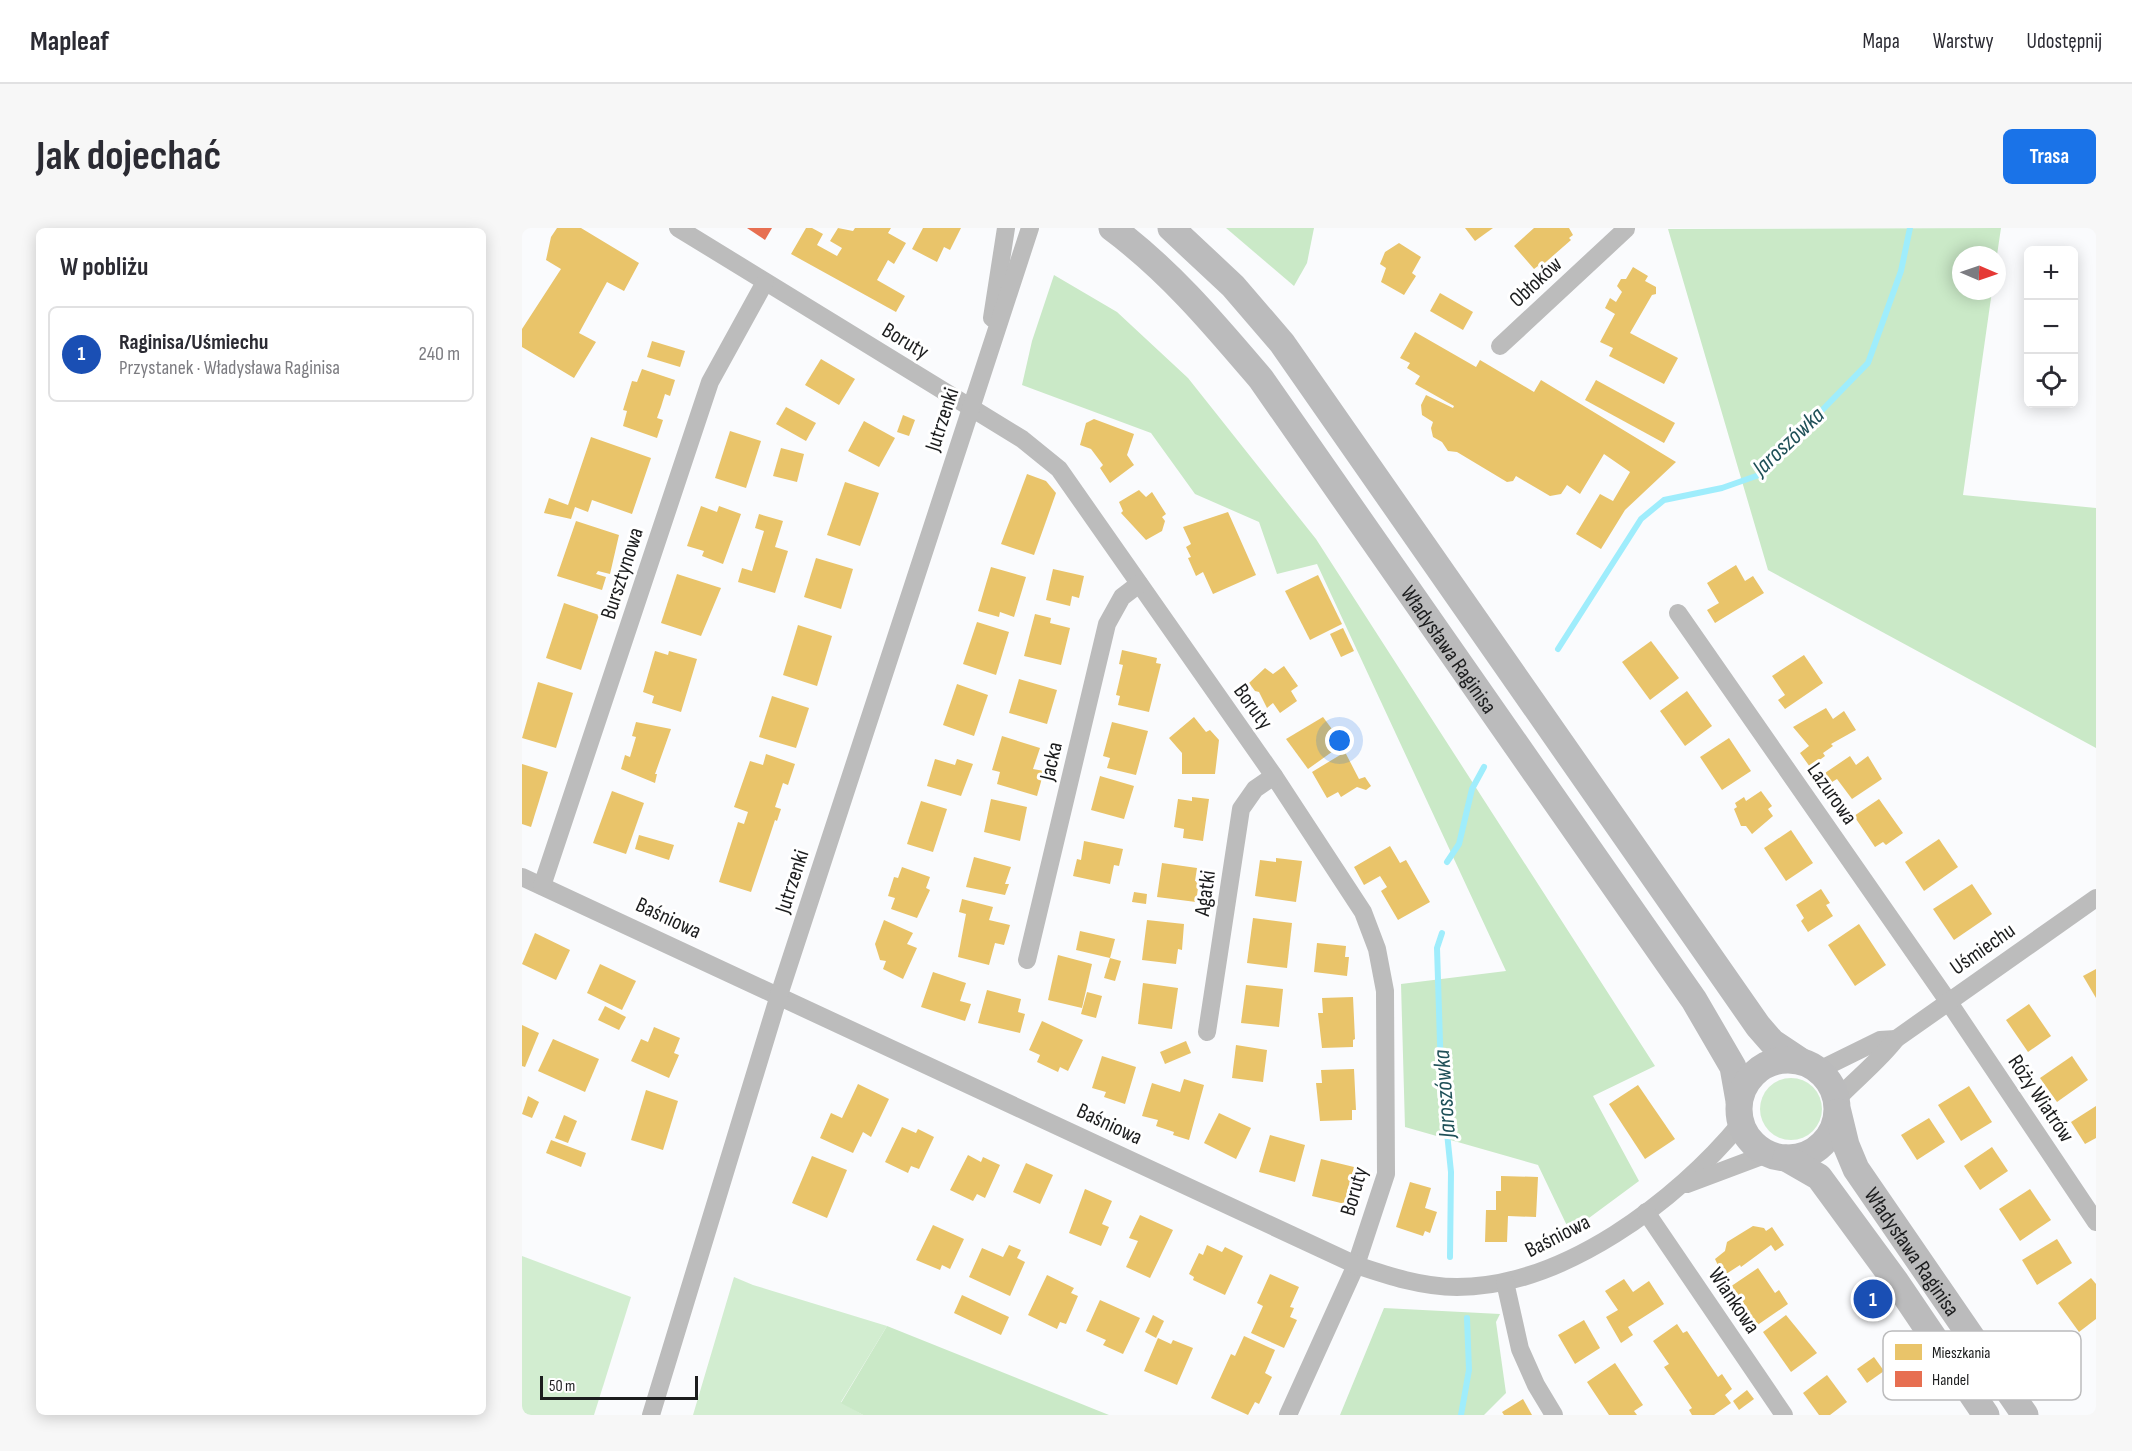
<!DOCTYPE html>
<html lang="pl">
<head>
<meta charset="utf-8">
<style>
	:root { --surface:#fff; --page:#f7f7f7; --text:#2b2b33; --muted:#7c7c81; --line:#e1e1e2; --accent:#1a73e8 }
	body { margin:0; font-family:"Sofia Sans Condensed",sans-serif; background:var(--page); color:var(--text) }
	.controls { position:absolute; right:18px; top:18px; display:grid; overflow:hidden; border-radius:9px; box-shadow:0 3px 15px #0003 }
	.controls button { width:54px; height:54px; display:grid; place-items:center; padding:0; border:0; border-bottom:2px solid var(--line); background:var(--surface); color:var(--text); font:30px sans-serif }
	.compass { position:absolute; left:1430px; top:18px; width:54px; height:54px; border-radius:50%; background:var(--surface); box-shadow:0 3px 15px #0003; rotate:92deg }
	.scale { position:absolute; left:18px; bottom:15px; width:158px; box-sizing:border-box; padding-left:6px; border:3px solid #1c1d1e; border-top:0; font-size:16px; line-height:21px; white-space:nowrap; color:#1c1d1e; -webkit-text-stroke:4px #fff; paint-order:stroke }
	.you { position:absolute; left:818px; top:513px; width:21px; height:21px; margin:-15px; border:4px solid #fff; border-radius:50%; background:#1a73e8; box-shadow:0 0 0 9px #1a73e833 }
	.badge { display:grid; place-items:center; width:39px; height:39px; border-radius:50%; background:var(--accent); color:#fff; font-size:20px; font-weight:700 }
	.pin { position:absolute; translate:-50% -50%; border:3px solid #fff; box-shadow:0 2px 6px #0006 }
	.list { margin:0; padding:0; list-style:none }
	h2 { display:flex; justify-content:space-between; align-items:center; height:78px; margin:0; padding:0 24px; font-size:26px }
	h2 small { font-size:20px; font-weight:400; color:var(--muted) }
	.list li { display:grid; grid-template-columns:39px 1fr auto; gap:18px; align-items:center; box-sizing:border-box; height:96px; margin:0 12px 12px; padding:0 12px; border:2px solid var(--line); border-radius:9px }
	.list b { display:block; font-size:22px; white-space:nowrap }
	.list p { margin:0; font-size:20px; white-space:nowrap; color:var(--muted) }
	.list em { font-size:20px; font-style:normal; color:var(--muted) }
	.icon { flex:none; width:33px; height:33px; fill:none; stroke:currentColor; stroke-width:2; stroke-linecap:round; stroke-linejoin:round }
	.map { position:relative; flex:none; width:1574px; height:1187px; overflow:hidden; border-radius:9px }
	header { display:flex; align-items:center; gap:36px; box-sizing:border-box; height:84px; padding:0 30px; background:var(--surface); border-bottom:2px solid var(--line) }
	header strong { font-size:28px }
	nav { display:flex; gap:33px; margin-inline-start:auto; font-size:21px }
	.intro { display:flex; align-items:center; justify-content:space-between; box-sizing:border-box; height:144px; padding:0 36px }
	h1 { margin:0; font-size:42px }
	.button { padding:15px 27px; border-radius:9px; background:var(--accent); color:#fff; font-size:21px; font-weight:700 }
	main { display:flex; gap:36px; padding:0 36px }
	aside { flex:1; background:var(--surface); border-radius:9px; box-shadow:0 3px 15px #0003 }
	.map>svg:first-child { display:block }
</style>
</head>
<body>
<header>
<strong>Mapleaf</strong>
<nav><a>Mapa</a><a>Warstwy</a><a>Udostępnij</a></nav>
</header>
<div class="intro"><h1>Jak dojechać</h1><a class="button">Trasa</a></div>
<main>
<aside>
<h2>W pobliżu<small></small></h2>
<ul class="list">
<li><span class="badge" style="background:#1a4fb4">1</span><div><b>Raginisa/Uśmiechu</b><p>Przystanek · Władysława Raginisa</p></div><em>240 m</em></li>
</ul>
</aside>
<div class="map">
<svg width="1574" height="1187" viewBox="0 0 1574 1187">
	<rect width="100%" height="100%" fill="#fafbfd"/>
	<g fill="#d2edd0">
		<circle cx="1269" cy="881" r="31"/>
		<polygon points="0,1028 109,1069 72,1187 0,1187"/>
		<polygon points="212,1049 231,1057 365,1098 319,1174 341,1187 171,1187"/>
	</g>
	<g fill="#cae9c7">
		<polygon points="704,0 792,0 785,35 772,58"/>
		<polygon points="1479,0 1475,27 1439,27 1439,63 1470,63 1441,267 1574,280 1574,520 1246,342 1146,1"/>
		<polygon points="532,47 595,84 666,150 794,311 1133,838 1071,868 1117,953 1048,1004 1016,937 883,899 879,756 984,743 795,336 755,346 737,294 673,266 629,205 500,157 510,113"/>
		<polygon points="862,1080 978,1086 974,1094 984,1165 962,1187 818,1187"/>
		<polygon points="365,1098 587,1187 341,1187 319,1175"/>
	</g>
	<g fill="#e9c46a">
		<polygon points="35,0 59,0 117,35 102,63 85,54 57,105 74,114 52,150 0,119 0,101 39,41 24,32 29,9"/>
		<polygon points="284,0 290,0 301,6 295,17 315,28 320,20 308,13 316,0 331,3 333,0 369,0 366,5 384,15 372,36 366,32 355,52 383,68 374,84 269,26"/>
		<polygon points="401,0 439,0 428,22 422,19 415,34 390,21"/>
		<polygon points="943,0 971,0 953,13"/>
		<polygon points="1012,0 1047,0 1051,7 1047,10 1049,12 1017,40 1016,38 1012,41 992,18"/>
		<polygon points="877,15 899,29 890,45 894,48 882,67 859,54 864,40 858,36 863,24"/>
		<polygon points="1111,39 1126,48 1123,53 1134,59 1134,66 1130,67 1108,105 1156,130 1142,156 1087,128 1091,120 1078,114 1093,86 1083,80 1088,70 1094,74 1100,64 1095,58 1099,51 1104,51"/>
		<polygon points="918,65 951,84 941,102 908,83"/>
		<polygon points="893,104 954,139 958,132 1012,164 1019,152 1154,234 1103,282 1079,321 1054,306 1078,266 1091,273 1108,244 1082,226 1058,266 1045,257 1039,266 1028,268 994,248 991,253 985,254 935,224 926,223 920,214 911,209 909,200 911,194 900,187 899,177 904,167 931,180 932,178 893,156 898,148 885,140 888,135 878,130"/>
		<polygon points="130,113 163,123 158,139 125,129"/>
		<polygon points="299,131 333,151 317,177 283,157"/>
		<polygon points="120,141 153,152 148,168 143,166 139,179 135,190 141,192 135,210 101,198 105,183 101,182 110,153 115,154"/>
		<polygon points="1074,152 1153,195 1142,215 1063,172"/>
		<polygon points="264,179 294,195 284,213 254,196"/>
		<polygon points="381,187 393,192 387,208 375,204"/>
		<polygon points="572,191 612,206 605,227 612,237 588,255 578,240 581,237 569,221 558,217 564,195"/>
		<polygon points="342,193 373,210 357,239 326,223"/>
		<polygon points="208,203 239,213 224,260 193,250"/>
		<polygon points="69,209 129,230 110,286 70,272 66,284 53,279 49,291 22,285 27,270 46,277"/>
		<polygon points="259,220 282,226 275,254 251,248"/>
		<polygon points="505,246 524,253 534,265 512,327 479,316"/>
		<polygon points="323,254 357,265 338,318 305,307"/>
		<polygon points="617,262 624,269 630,264 644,286 640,289 643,293 640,303 624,312 599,285 601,283 597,274"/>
		<polygon points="179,278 195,284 197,278 219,286 201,336 180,328 182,323 165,318"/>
		<polygon points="706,284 734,347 691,366 681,344 674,348 666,330 669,329 664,319 669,316 661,299"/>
		<polygon points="237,286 261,293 253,319 266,323 253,365 216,354 220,340 230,343 242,303 233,300"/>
		<polygon points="54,293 97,307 88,346 76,343 74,346 84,349 80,362 35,348"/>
		<polygon points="294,330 331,341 319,381 282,369"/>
		<polygon points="1214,337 1223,353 1231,348 1242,365 1193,395 1185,382 1197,375 1185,355"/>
		<polygon points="469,339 504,349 492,389 478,384 477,389 456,383"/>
		<polygon points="531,341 562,348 557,370 550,368 548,378 524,372"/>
		<polygon points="155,346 199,360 179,408 139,395"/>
		<polygon points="796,347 820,396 788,412 763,363"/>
		<polygon points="42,375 77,387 59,442 24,430"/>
		<polygon points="513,386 529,390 528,395 548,400 539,437 502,428"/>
		<polygon points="455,394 487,404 474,447 441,436"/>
		<polygon points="276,397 310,408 295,458 261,447"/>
		<polygon points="821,400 832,423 819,429 808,406"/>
		<polygon points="1129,413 1157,450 1128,472 1100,434"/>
		<polygon points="600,422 635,430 634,435 639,436 627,484 596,477 598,468 594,467 601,437 597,436"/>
		<polygon points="133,423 146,427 147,423 175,431 159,484 130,475 132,468 121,464"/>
		<polygon points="1282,427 1301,455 1263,481 1256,472 1263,467 1250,448"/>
		<polygon points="762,438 776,458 769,463 775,473 758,485 751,475 745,480 737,464 733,463 727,455 743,440 751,446"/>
		<polygon points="497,451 535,462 525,496 487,485"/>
		<polygon points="16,454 51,465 34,520 0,510"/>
		<polygon points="435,456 466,467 452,508 421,497"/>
		<polygon points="1165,463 1190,498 1163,518 1138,483"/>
		<polygon points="250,468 287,480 274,520 237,509"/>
		<polygon points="1304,480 1311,491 1322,483 1334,502 1309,516 1311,518 1301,525 1303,528 1288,539 1278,525 1287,518 1271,499"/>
		<polygon points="672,489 684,504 688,502 697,512 693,546 660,546 660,525 647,510"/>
		<polygon points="801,489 821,516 786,541 764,511"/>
		<polygon points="114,494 149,501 133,546 135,546 133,555 99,541 103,527 108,529 114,509 110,508"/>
		<polygon points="590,494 626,503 614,547 585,540 588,530 581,528"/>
		<polygon points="480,508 518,520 511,541 522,543 515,568 475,556 478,544 470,542"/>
		<polygon points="1207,510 1229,543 1200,562 1178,529"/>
		<polygon points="823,524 837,551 843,549 849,558 844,562 835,559 819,569 816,564 805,570 790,544"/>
		<polygon points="244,526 273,536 266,557 261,555 253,579 259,581 255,593 253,592 229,664 197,654 216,594 222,596 226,584 212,579 228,533 241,537"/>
		<polygon points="1328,528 1334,537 1346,528 1360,551 1330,571 1315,551 1310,554 1303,545"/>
		<polygon points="413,531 433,537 435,531 451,536 439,568 405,558"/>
		<polygon points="0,536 26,544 9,599 0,596"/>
		<polygon points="578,548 612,558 602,591 569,582"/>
		<polygon points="90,563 122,575 104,626 71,615"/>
		<polygon points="1239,563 1250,578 1246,581 1251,588 1230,606 1224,598 1219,598 1212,581 1215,579 1213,575 1222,569 1224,573"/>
		<polygon points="670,569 687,571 681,613 661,610 662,601 652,599 656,571 670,573"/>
		<polygon points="469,571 505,579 498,613 462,604"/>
		<polygon points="1357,571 1381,605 1364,617 1361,614 1353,619 1332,588"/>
		<polygon points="399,573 425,581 411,624 385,616"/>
		<polygon points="1269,602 1291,635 1264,653 1242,620"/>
		<polygon points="117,607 152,617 147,632 113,621"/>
		<polygon points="1417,611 1436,639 1402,663 1383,634"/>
		<polygon points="562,613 601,621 597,638 592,637 588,656 551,648 555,631 559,632"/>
		<polygon points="868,618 878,635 884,632 908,674 876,692 859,663 865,659 858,648 842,657 832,639"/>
		<polygon points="452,629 489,639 483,656 487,656 483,667 444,659"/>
		<polygon points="754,630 780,633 774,674 733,668 738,632 754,634"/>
		<polygon points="640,635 675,640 673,653 677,653 674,674 635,669"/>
		<polygon points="380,639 408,649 404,660 408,662 395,690 369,681 373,670 366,668 372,649 376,650"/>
		<polygon points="1450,656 1470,686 1432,712 1411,681"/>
		<polygon points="1299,661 1308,675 1304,677 1311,688 1286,704 1279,693 1282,690 1274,677"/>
		<polygon points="612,664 625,666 624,676 610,674"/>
		<polygon points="440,671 471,679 467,692 488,697 482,717 473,715 467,737 436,729 444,686 437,684"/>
		<polygon points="731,690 770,695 765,740 725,735"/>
		<polygon points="362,692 391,705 385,716 395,720 381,751 361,741 364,733 358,732 353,716"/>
		<polygon points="625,692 662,696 660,722 656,721 654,736 620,732"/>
		<polygon points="1337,696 1364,737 1333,758 1306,717"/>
		<polygon points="558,703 593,711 588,730 554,722"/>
		<polygon points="13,705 48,722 34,752 0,736"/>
		<polygon points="795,715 824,718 823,729 827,729 825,748 792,744"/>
		<polygon points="536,727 570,736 560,780 526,772"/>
		<polygon points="588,730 599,733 593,753 582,750"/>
		<polygon points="78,736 114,753 100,782 65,765"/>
		<polygon points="1574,741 1574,770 1561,748"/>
		<polygon points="411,744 444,755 438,773 449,776 443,793 399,779"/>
		<polygon points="621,755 656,760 650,801 616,796"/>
		<polygon points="724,757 761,761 757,799 719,795"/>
		<polygon points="465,762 499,771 496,784 503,786 498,805 456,795"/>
		<polygon points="565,764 580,768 574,790 559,786"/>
		<polygon points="831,769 833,811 831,812 831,819 800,820 796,785 801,785 800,770"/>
		<polygon points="1507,776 1529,808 1506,824 1484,792"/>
		<polygon points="83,778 104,789 97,802 76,792"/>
		<polygon points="520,793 561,812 546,843 538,839 536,844 515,834 518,827 507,822"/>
		<polygon points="0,797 17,805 3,839 0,838"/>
		<polygon points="132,799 158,810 152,825 157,827 147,850 109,833 119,811 126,814"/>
		<polygon points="31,811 77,831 63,864 16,843"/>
		<polygon points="664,813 669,825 643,836 638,824"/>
		<polygon points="714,817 745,822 741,854 710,850"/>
		<polygon points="580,828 614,839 603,876 582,869 584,864 570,860"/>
		<polygon points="1550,828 1566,852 1535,874 1518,850"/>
		<polygon points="832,841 834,882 830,882 830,892 798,893 794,855 800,855 799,842"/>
		<polygon points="662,851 682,857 667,912 651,907 652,904 634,898 636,892 620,888 630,855 658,864"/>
		<polygon points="336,856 367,871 349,909 341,904 331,925 298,910 309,885 320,890"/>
		<polygon points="1116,857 1153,911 1123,931 1087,876"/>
		<polygon points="1447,858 1470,894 1439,913 1416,877"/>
		<polygon points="124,862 156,873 141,922 109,912"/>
		<polygon points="6,868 17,874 10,890 0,886"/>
		<polygon points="1574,878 1574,910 1563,916 1549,894"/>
		<polygon points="697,885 729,900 714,931 682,915"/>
		<polygon points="42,887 55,893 46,915 33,910"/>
		<polygon points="1407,890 1423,914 1395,932 1379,907"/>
		<polygon points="380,899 394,905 396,901 412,909 397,941 389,938 386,945 363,934"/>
		<polygon points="748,907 783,917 773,954 737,944"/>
		<polygon points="29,912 64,925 59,939 24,925"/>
		<polygon points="1470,919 1486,943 1458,962 1442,938"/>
		<polygon points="446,927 459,934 461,929 478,937 463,970 455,966 451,973 428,962"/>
		<polygon points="290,928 325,942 305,990 270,975"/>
		<polygon points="799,931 832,939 823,976 790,968"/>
		<polygon points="504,935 531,947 518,976 491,964"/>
		<polygon points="979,948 1016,949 1014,989 986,988 985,1014 963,1014 964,982 974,982 974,963 979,963"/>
		<polygon points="888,954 909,960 903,980 915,984 908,1005 903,1003 901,1008 874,999"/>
		<polygon points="563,961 590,973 580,996 587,999 579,1018 547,1005"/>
		<polygon points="1508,961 1529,992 1498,1013 1477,981"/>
		<polygon points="618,987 651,1002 628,1050 604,1039 616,1013 607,1010"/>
		<polygon points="411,997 442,1011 428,1041 420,1037 418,1042 394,1032"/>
		<polygon points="1231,998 1242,1000 1244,1003 1250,999 1262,1017 1253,1023 1249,1017 1219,1039 1218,1037 1201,1048 1193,1031 1203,1023 1205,1014"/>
		<polygon points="1535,1011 1550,1035 1515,1057 1500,1032"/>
		<polygon points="487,1017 499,1022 495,1030 503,1034 488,1068 447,1049 460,1020 481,1029"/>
		<polygon points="685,1017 700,1024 703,1019 721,1028 703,1067 671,1052 672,1049 667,1046 677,1025 681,1027"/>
		<polygon points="1236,1040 1253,1065 1257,1062 1266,1076 1234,1098 1208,1059"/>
		<polygon points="748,1046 777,1059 768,1079 772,1080 768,1089 775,1092 762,1120 729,1105 741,1078 735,1075"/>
		<polygon points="525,1047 552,1060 549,1065 556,1068 544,1096 538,1094 535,1101 506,1087"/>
		<polygon points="1569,1050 1574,1056 1574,1091 1557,1104 1536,1075"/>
		<polygon points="1102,1051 1111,1064 1127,1053 1142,1076 1106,1099 1111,1107 1099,1115 1084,1089 1096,1082 1083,1063"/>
		<polygon points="440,1067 487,1089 479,1107 432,1085"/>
		<polygon points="578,1072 618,1090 601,1126 581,1117 584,1112 564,1103"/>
		<polygon points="631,1087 642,1093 634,1110 623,1104"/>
		<polygon points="1264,1087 1295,1125 1269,1144 1241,1104"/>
		<polygon points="1062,1092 1078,1120 1053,1136 1036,1107"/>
		<polygon points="1155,1096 1161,1105 1165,1103 1196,1149 1200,1146 1210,1161 1203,1167 1209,1175 1192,1187 1170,1187 1167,1182 1170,1180 1142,1139 1147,1136 1131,1113"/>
		<polygon points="722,1108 753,1122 743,1145 750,1149 737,1176 733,1174 726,1187 689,1170 709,1126 713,1128"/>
		<polygon points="636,1110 649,1116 651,1112 671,1120 655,1157 622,1143"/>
		<polygon points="1352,1129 1362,1143 1345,1155 1335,1141"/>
		<polygon points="1093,1135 1121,1177 1112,1183 1115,1187 1087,1187 1065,1154"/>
		<polygon points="1305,1147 1325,1174 1308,1187 1297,1187 1281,1165"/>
		<polygon points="1225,1162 1232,1171 1217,1182 1211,1173"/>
		<polygon points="1001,1171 1010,1187 982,1187 980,1184"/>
	</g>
	<polygon fill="#e76f51" points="225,0 250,0 243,12"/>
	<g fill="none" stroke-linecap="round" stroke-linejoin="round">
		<g stroke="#9fedfc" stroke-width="6">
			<polyline points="1036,421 1119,291 1142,272 1200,260 1237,247 1346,135 1379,43 1388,0"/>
			<polyline points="925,634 937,616 950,561 962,539"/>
			<polyline points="920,705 915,720 919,846 929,944 928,1029"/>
			<polyline points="939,1187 947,1142 945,1090"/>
		</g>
		<g stroke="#bcbcbc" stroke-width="18">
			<polyline points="156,0 500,211 537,241 752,548 841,684 855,721 863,763 864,946 834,1037 766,1187"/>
			<polyline points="470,90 484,0"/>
			<polyline points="978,118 1104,1 1102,0"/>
			<polyline points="1156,385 1426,773 1574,994"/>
			<path d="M0,649l834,388c33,11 66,22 101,22 106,0 220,-86 284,-164"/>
			<polyline points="20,658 188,154 243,54"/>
			<polyline points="505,732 585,396 600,369 617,356"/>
			<polyline points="685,804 719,581 733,561 752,548"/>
			<polyline points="1297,842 1358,812 1374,811"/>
			<path d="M1315,871c19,-20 42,-38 59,-60l200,-141"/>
			<polyline points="1165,956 1245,926"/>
			<polyline points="1124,984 1262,1187"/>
			<polyline points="983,1054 998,1121 1014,1157 1032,1187"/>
			<polyline points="129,1187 257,767 508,0"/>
		</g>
		<g stroke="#bbbbbc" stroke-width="27">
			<path id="s1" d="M590,0c58,43 103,97 149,151l433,621 39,67 6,34"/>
			<polyline points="649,0 711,58 760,115 1236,798 1250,814 1277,832"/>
			<circle cx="1266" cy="881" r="49"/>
			<path id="s2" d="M1316,884l8,33 10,24 169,246"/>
			<polyline points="1264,930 1297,949 1374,1054 1464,1187"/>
		</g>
	</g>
	<g text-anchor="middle" stroke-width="6" stroke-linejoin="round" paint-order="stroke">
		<g font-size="22" fill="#1c1d1e" stroke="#fff">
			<text transform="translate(1013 53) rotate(-43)" y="8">Obłoków</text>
			<text transform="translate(384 112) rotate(31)" y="8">Boruty</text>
			<text transform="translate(419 191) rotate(-72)" y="8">Jutrzenki</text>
			<text transform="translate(99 345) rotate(-72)" y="8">Bursztynowa</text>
			<text dy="8" stroke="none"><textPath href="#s1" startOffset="542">Władysława Raginisa</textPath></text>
			<text transform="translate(732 478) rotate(54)" y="8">Boruty</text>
			<text transform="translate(528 533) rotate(-77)" y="8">Jacka</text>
			<text transform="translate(1311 565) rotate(55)" y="8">Lazurowa</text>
			<text transform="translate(269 653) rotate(-72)" y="8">Jutrzenki</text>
			<text transform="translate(682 665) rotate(-82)" y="8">Agatki</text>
			<text transform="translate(147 689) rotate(25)" y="8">Baśniowa</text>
			<text transform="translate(1460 720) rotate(-35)" y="8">Uśmiechu</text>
			<text transform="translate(1520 870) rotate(56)" y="8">Róży Wiatrów</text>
			<text transform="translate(588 895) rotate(25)" y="8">Baśniowa</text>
			<text transform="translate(831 963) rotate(-74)" y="8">Boruty</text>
			<text transform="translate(1035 1007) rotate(-27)" y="8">Baśniowa</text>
			<text dy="8" stroke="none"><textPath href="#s2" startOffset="160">Władysława Raginisa</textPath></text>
			<text transform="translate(1213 1072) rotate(56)" y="8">Wiankowa</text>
		</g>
		<g font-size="24" font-style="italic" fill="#1f5058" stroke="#fff">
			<text transform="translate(1266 213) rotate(-43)" y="8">Jaroszówka</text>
			<text transform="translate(922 866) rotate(-94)" y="8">Jaroszówka</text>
		</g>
	</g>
	<rect x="1361" y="1103" width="198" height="69" rx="9" fill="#fff" stroke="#bbbbbc" stroke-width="1.5"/>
	<rect x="1373" y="1116" width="27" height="16" fill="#e9c46a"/>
	<rect x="1373" y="1143" width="27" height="16" fill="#e76f51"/>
	<g font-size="16" fill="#1c1d1e">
		<text x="1410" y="1130">Mieszkania</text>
		<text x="1410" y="1157">Handel</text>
	</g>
</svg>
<div class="controls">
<button>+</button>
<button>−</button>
<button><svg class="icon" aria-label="locate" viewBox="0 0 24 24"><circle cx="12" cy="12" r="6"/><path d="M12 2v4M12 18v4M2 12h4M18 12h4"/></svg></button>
</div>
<svg class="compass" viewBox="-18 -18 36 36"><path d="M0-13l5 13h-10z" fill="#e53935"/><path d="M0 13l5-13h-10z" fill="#7c7c81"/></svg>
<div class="scale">50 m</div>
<div class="you"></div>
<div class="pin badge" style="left:1351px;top:1071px;background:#1a4fb4">1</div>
</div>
</main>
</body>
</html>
